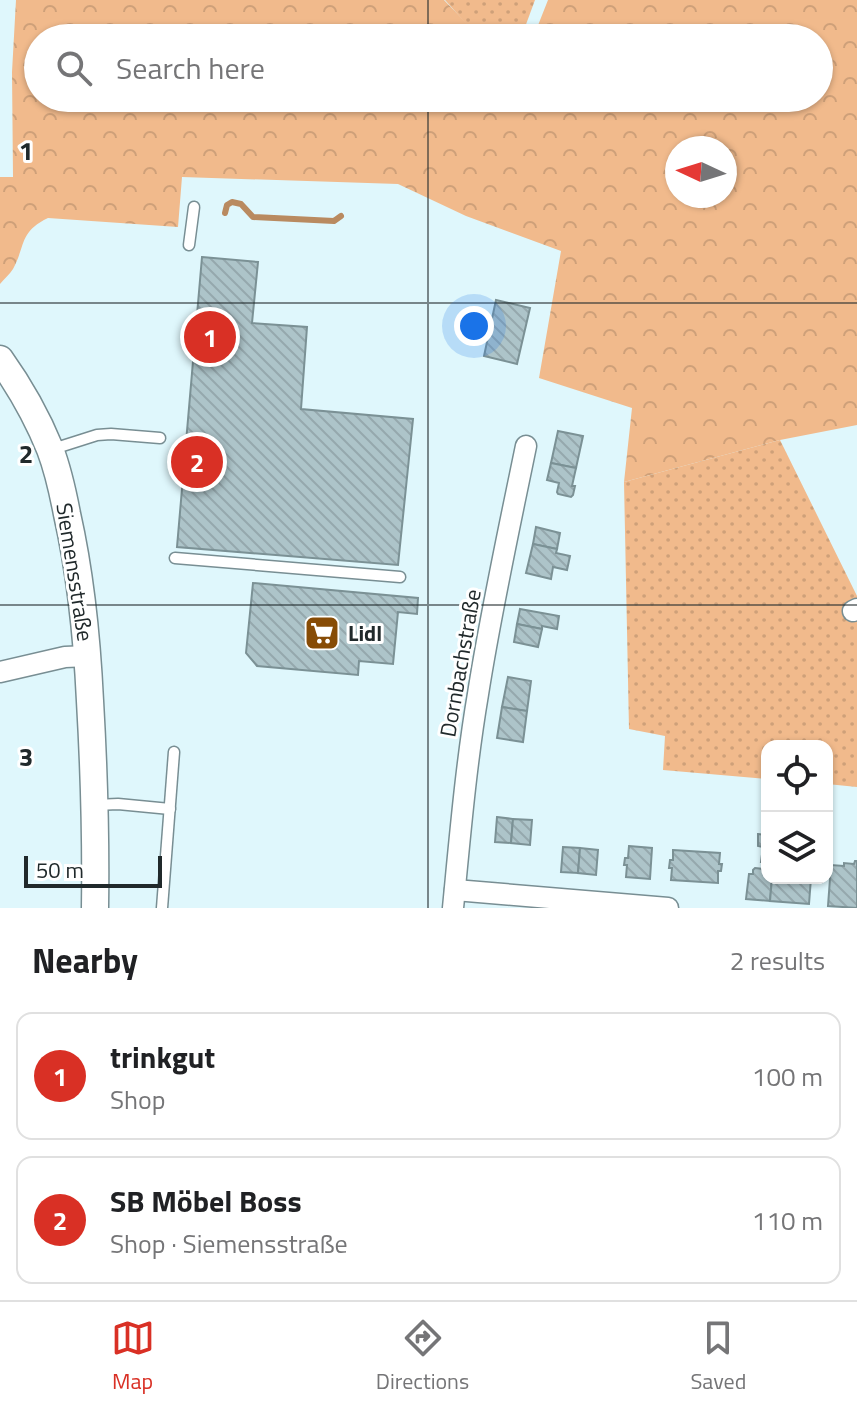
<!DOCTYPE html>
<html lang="en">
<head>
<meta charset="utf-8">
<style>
	:root { --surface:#fff; --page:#f6f6f6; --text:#202124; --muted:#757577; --line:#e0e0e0; --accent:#d93025 }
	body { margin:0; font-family:"Titillium Web",sans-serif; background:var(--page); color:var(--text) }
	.controls { position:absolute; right:24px; bottom:24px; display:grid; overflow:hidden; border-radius:16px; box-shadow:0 2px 6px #0004 }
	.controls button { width:72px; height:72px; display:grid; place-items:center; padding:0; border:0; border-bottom:2px solid var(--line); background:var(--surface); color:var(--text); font:40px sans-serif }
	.compass { position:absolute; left:665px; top:136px; width:72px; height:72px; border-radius:50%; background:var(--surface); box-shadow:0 2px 6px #0004; rotate:274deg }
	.scale { position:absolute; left:24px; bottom:20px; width:138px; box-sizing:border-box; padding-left:8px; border:4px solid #20292b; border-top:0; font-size:22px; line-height:28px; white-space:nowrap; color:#20292b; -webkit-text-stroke:6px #fff; paint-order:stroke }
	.you { position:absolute; left:474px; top:326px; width:28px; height:28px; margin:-20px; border:6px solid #fff; border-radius:50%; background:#1a73e8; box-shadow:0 0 0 12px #1a73e833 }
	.badge { display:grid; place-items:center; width:52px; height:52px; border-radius:50%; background:var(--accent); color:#fff; font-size:26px; font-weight:700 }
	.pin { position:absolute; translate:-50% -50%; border:4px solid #fff; box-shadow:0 2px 8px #0006 }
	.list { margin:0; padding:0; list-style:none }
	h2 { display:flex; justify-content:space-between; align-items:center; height:104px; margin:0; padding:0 32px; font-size:34px }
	h2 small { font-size:26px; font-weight:400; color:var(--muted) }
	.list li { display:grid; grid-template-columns:52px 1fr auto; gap:24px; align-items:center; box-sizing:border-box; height:128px; margin:0 16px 16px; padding:0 16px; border:2px solid var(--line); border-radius:16px }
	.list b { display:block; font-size:30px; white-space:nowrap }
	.list p { margin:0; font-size:26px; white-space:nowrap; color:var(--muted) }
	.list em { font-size:26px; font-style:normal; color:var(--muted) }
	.icon { flex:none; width:44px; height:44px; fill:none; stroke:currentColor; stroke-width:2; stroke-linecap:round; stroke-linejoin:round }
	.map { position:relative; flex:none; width:857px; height:908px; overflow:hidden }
	.search { position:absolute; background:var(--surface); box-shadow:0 2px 6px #0004; left:24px; right:24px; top:24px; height:88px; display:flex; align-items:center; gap:20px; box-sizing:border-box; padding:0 28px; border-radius:44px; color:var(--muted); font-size:30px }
	.sheet { height:392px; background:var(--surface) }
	nav { display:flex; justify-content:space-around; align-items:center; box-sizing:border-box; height:112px; border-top:2px solid var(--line); background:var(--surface); font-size:22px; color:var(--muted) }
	nav a { display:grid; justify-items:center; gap:4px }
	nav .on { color:var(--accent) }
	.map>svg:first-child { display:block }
</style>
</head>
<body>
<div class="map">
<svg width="857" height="908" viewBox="0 0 857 908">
	<defs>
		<pattern id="forest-crowns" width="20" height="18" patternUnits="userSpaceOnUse" patternTransform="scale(2)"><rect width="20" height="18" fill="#f1ba8c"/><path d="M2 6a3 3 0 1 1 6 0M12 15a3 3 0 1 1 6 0" fill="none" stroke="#cea079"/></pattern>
		<pattern id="garden-dots" width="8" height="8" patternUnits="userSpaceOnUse" patternTransform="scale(2)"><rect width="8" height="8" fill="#f1ba8c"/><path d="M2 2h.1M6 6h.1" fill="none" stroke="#cea079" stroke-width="1.8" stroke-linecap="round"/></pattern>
		<pattern id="building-back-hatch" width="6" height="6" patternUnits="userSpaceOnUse" patternTransform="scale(2)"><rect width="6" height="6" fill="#adc4c9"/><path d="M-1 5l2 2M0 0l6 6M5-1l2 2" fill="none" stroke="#95a8ad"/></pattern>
	</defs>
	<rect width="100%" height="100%" fill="#dff7fc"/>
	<path fill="url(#forest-crowns)" fill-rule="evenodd" d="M16,0h428l37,38h-443v60h781v-60h-286l15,-38h309v425l-77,15 -156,42 8,-74 -93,-30 22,-127 -95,-35 -68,-32 -216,-7 -4,50 -130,-9c-29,14 -22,27 -35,51 -3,5 -9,10 -13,15v-107h13l-1,-105zM677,148h48v48h-48z"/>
	<g fill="url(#garden-dots)">
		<polygon points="445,0 535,0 521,38 479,38"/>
		<polygon points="780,440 857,596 857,787 827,784 827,746 767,746 767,779 663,770 665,736 629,729 624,482"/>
	</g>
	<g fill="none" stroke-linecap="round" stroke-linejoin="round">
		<polyline stroke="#b98a60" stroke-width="6" points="225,213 227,205 232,202 241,204 253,217 334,221 341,216"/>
	</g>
	<g fill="url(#building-back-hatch)" stroke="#7b9195" stroke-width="2">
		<polygon points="202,257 258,262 252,323 307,327 301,409 413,419 398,565 177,547"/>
		<polygon points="496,300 530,308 517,364 484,356"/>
		<polygon points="558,431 583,436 576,468 551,463"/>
		<polygon points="551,463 576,468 572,486 575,486 573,495 571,497 558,494 557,492 559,483 547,480"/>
		<polygon points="536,527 560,533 557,549 533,544"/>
		<polygon points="533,544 557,549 556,553 570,556 567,570 553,567 551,579 526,573"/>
		<polygon points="253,583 418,598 417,614 398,612 393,664 359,661 358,675 257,666 246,653"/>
		<polygon points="520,609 559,616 557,629 542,626 542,629 517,624"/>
		<polygon points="517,624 542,629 538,647 514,642"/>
		<polygon points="508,677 531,681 527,711 502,707"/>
		<polygon points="502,707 527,711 523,742 497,738"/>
		<polygon points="497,817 513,819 511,843 495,842"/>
		<polygon points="513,819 532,820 530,845 511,843"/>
		<polygon points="758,834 767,835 767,862 761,862 763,847 758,846"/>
		<polygon points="629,846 652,848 650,879 626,877 627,865 624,865 625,858 628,858"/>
		<polygon points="563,847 580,848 578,873 561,872"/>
		<polygon points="580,848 598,850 596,875 578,873"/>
		<polygon points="673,850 720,853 719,864 722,864 721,871 718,871 718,883 671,880 672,868 669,868 670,860 673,860"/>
		<polygon points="855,861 857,861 857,908 828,906 831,865 844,866 844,863 854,864"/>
		<polygon points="755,868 763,869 763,873 767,873 767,878 772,878 770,901 746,899 749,874 753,874 753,870"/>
		<polygon points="772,878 811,878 809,904 770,901"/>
	</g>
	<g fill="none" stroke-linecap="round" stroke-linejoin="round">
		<defs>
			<g id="service">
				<polyline points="189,245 194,207"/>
				<polyline points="53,449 97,435 111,434 160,438"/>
				<polyline points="175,558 400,577"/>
				<polyline points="96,805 118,804 170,809"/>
				<polyline points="162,908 174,752"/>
			</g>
			<g id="minor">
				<polyline points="853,611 857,609"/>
				<polyline points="0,672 65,657 88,656"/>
				<polyline points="455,890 668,908"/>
				<path d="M453,908c7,-72 13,-143 25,-214 13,-83 31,-165 48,-248"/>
			</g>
			<path id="tertiary" d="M0,359c20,28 37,58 50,90 8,21 13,44 17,65 14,62 20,124 23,187 4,69 6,138 5,207"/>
		</defs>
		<use href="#service" stroke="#788e93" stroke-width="13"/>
		<use href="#minor" stroke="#788e93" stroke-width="23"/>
		<use href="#tertiary" stroke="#788e93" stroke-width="29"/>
		<use href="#service" stroke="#fff" stroke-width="10"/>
		<use href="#minor" stroke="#fff" stroke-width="20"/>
		<use href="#tertiary" stroke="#fff" stroke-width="26"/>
	</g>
	<path fill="none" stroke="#20292b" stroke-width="2" stroke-opacity="0.55" d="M428,0v38M428,98v810M0,303h857M0,605h857"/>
	<defs>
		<symbol id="supermarket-square" viewBox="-11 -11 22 22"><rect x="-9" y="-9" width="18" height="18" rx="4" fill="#874c06" stroke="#fff"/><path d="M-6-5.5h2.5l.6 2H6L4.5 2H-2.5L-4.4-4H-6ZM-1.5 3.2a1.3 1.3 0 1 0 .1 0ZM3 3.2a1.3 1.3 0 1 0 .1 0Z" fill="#fff"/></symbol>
	</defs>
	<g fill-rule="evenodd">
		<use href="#supermarket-square" x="302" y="613" width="40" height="40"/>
	</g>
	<g text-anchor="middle" stroke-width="6" stroke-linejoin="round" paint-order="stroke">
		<g font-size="22" fill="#20292b" stroke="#fff">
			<text transform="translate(75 572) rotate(81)" y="8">Siemensstraße</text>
			<text transform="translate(460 663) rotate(-80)" y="8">Dornbachstraße</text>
		</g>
		<g font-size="22" font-weight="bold" fill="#20292b" stroke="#fff" text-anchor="start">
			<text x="348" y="641">Lidl</text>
		</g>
	</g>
	<g font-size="26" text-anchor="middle" font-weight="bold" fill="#20292b" stroke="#fff" stroke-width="6" stroke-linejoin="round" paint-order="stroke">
		<text x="26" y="160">1</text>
		<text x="26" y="463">2</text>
		<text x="26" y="766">3</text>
	</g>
</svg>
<div class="controls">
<button><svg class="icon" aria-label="locate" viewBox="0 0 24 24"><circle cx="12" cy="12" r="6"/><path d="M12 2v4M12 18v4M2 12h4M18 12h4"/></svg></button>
<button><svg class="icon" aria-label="layers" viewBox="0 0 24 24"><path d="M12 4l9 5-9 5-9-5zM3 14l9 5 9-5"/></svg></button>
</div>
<svg class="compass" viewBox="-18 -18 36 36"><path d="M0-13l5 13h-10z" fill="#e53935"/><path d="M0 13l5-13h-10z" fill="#757577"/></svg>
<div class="scale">50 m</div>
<div class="you"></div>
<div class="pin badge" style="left:210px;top:337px">1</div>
<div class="pin badge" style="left:197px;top:462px">2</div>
<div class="search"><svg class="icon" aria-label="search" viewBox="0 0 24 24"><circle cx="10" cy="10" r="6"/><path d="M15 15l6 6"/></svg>Search here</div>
</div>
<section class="sheet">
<h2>Nearby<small>2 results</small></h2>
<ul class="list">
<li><span class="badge">1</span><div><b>trinkgut</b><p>Shop</p></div><em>100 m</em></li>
<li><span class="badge">2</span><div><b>SB Möbel Boss</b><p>Shop · Siemensstraße</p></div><em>110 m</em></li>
</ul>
</section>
<nav>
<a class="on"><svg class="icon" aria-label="map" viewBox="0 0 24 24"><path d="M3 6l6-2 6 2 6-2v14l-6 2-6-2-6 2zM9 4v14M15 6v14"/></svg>Map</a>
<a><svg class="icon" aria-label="directions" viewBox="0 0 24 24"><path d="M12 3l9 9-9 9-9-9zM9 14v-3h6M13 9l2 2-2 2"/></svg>Directions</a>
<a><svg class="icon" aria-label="saved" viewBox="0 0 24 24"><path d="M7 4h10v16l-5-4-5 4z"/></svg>Saved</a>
</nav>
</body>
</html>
